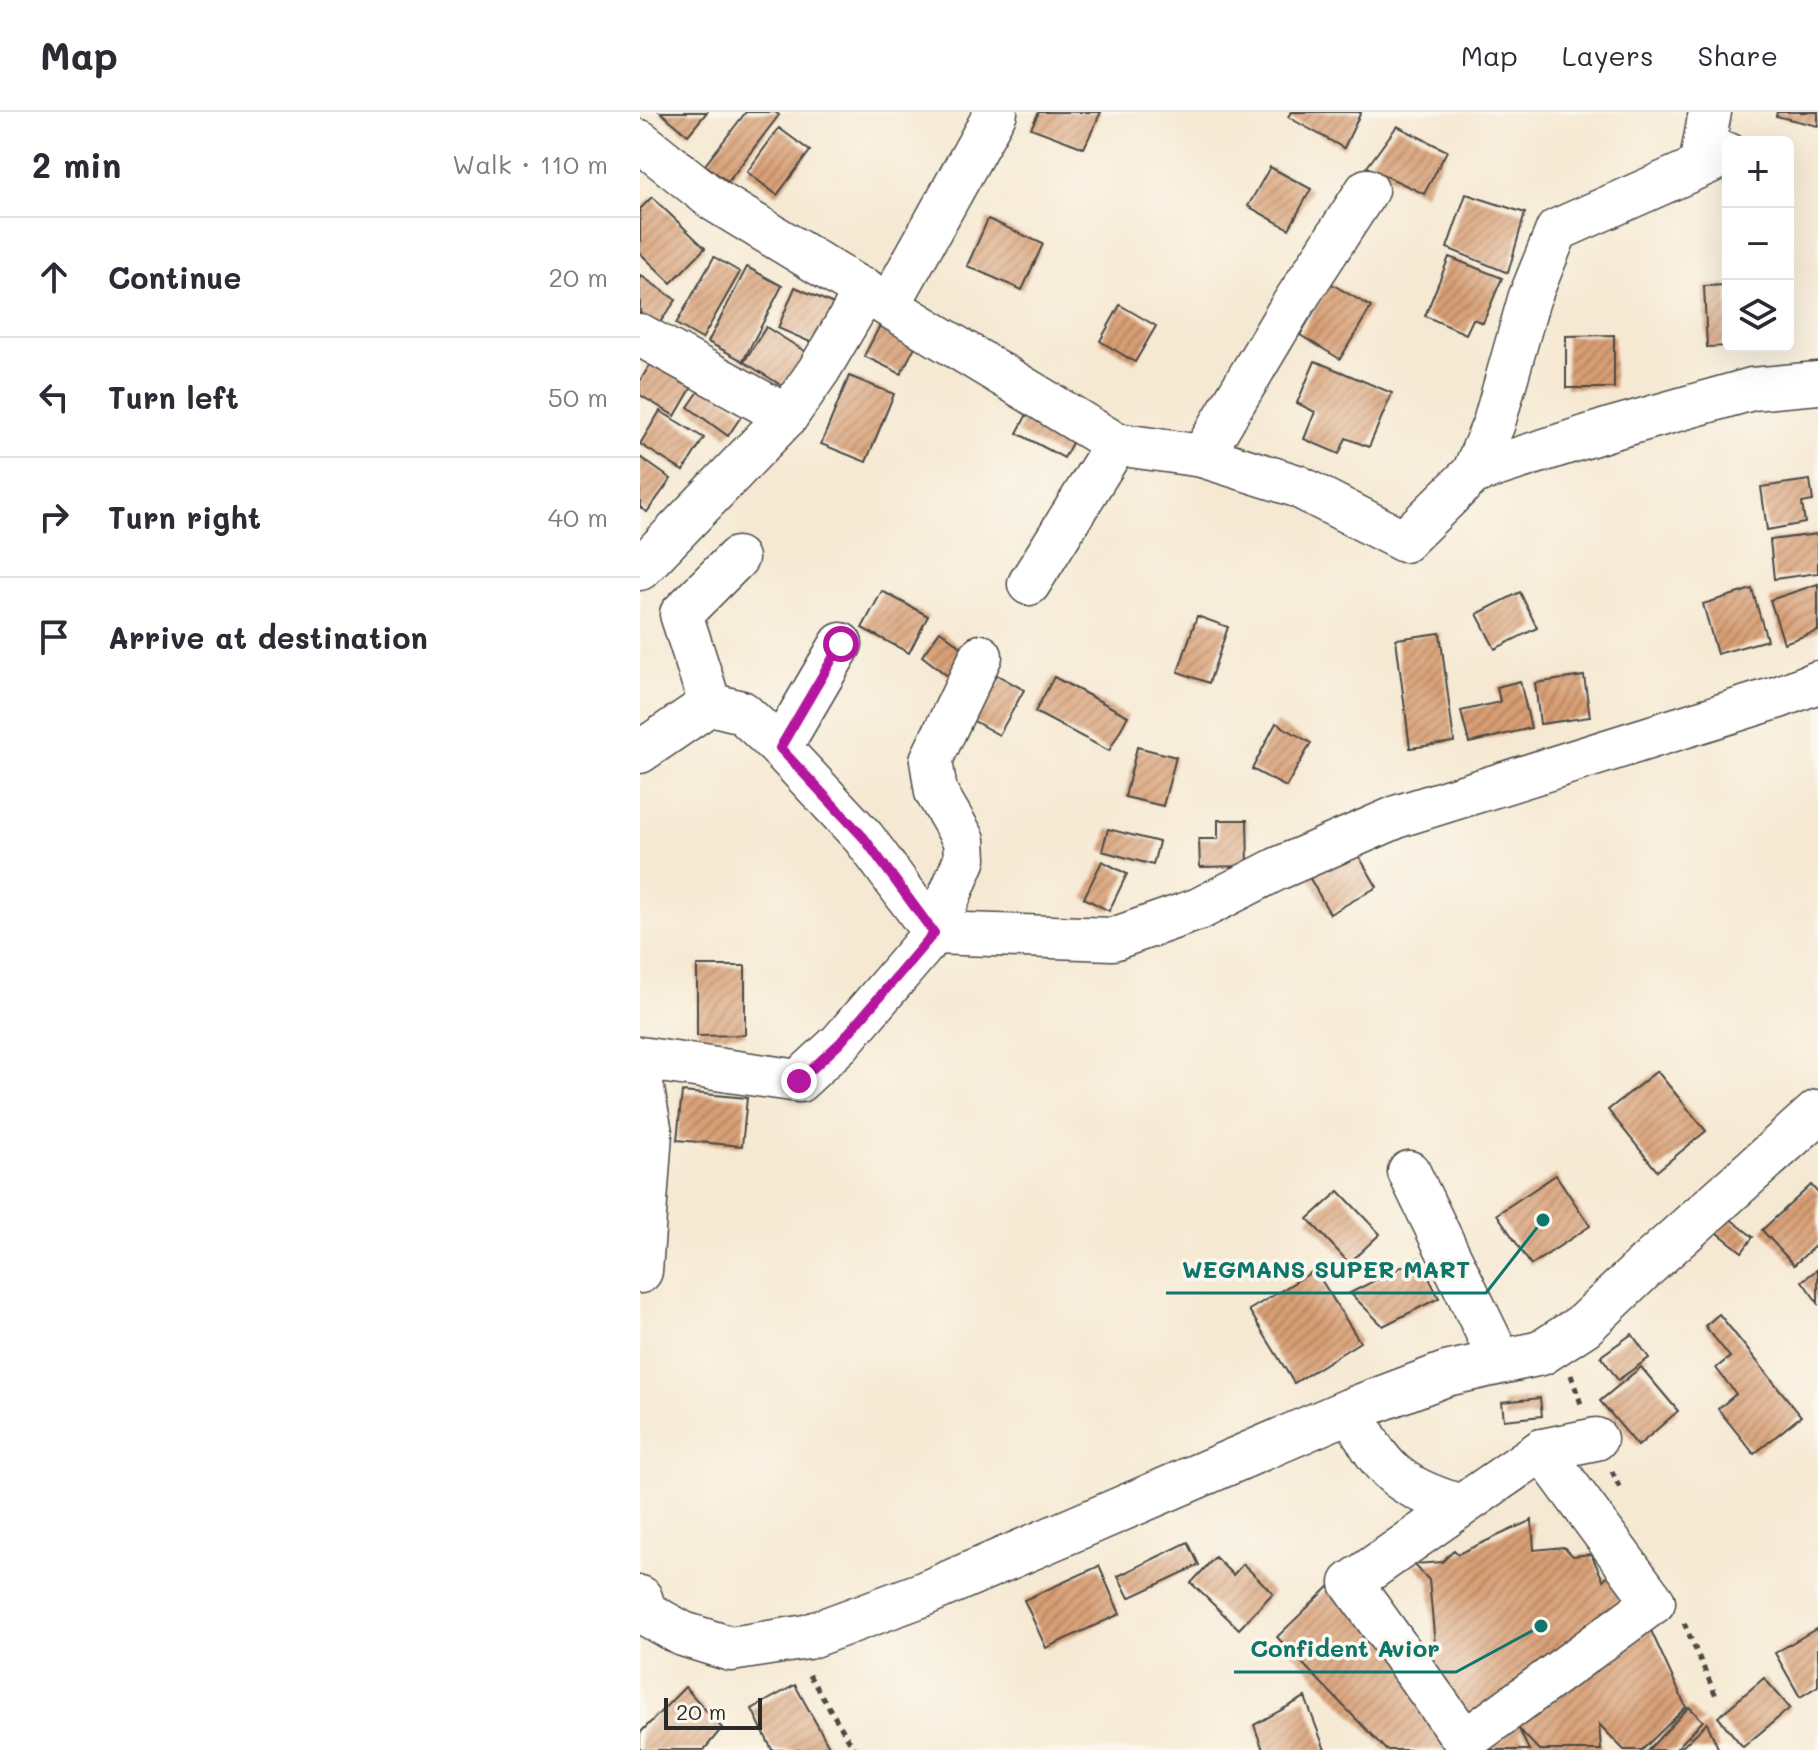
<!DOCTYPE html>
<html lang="en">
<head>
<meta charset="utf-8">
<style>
	:root { --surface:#fff; --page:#f7f7f7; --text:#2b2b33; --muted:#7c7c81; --line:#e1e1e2 }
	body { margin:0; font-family:Mali,sans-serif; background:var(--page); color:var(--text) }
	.controls { position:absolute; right:24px; top:24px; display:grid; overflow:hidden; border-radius:12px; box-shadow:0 8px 32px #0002 }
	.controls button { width:72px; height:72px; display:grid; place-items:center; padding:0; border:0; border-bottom:2px solid var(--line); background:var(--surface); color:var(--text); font:40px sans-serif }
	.scale { position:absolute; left:24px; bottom:20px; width:98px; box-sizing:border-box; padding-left:8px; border:4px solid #2b2b2b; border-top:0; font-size:22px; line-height:28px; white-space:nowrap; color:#2b2b2b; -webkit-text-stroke:6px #fbf7ec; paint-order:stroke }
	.stop { position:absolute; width:24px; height:24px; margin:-18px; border:6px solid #b5179e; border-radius:50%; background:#fff }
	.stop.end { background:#b5179e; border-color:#fff; box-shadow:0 2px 8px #0008 }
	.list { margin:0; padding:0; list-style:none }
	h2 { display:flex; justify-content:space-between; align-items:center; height:104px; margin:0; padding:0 32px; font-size:34px }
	h2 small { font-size:26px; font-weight:400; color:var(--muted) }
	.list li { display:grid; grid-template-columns:52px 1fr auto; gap:24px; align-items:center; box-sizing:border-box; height:120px; padding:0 32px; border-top:2px solid var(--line) }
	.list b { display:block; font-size:30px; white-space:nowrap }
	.list em { font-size:26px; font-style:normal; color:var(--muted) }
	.icon { flex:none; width:44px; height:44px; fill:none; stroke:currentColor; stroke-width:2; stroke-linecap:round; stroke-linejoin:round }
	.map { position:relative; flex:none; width:1178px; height:1638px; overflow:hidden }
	header { display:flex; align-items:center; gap:48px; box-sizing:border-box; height:112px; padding:0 40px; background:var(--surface); border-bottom:2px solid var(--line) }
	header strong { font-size:38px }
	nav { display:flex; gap:44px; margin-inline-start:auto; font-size:28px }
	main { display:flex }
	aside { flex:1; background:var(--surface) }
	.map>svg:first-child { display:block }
</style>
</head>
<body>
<header>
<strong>Map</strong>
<nav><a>Map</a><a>Layers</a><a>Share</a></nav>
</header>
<main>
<aside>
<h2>2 min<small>Walk · 110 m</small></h2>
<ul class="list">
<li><svg class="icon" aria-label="ahead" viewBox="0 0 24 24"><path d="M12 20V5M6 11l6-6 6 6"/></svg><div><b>Continue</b></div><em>20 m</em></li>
<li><svg class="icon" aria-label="left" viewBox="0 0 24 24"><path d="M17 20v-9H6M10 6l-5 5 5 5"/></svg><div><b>Turn left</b></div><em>50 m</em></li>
<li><svg class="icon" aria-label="right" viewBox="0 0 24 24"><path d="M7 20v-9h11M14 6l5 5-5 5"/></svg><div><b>Turn right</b></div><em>40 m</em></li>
<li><svg class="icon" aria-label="arrive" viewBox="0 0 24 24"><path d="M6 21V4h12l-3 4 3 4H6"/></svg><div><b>Arrive at destination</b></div></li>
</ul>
</aside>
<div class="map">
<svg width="1178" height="1638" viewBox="0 0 1178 1638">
	<defs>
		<pattern id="building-hatch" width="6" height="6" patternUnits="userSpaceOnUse" patternTransform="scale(2)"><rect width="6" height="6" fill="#d89e74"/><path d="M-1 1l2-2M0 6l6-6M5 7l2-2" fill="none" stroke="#af815f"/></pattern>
	</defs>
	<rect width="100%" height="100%" fill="#fbf7ec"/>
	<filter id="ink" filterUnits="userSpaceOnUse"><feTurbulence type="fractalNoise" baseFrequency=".0125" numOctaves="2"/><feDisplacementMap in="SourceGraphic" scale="16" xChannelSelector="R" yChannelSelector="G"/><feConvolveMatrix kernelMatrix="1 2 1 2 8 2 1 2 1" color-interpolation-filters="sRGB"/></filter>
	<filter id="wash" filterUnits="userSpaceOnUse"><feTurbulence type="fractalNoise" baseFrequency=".006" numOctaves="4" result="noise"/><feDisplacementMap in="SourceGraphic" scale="32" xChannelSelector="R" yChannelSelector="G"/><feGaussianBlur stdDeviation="1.8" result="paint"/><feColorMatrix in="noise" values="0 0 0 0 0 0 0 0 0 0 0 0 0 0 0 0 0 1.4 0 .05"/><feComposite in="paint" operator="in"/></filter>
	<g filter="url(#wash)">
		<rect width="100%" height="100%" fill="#f6e9d3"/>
		<g id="blocks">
			<g fill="url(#building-hatch)">
				<polygon points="20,0 67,0 48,23"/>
				<polygon points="106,0 135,0 139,3 88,70 65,53"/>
				<polygon points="399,0 461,0 444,36 391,16"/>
				<polygon points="651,0 721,0 704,36 648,5"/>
				<polygon points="1137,0 1178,0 1178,14 1136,4"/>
				<polygon points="757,14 807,39 784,82 727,55"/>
				<polygon points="139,16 170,39 137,83 107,60"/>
				<polygon points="630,55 671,77 649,117 608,94"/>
				<polygon points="826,82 885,101 868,161 807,136"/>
				<polygon points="12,85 65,136 31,171 0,141 0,97"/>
				<polygon points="348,107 403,132 382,178 327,154"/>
				<polygon points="74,145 100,160 62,227 36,212"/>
				<polygon points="809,145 862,166 843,211 833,207 826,222 785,204"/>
				<polygon points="107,155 142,174 103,249 68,230"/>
				<polygon points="0,163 36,188 13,220 0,211"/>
				<polygon points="690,171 731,195 700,247 660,223"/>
				<polygon points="1088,173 1088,234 1067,235 1064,174"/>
				<polygon points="155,175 196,193 177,233 138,216"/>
				<polygon points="480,193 516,214 495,250 460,229"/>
				<polygon points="248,198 284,217 261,262 224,244"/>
				<polygon points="126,215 174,245 152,280 104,250"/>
				<polygon points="974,223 974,276 926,276 926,224"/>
				<polygon points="16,243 56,268 35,304 0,283 0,269"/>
				<polygon points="675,249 752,281 729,335 706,326 699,342 664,327 675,300 657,291"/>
				<polygon points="209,264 254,282 226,350 181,332"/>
				<polygon points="64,272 104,300 88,324 48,295"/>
				<polygon points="395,287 442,312 424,346 377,321"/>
				<polygon points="20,299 64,326 43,359 0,332"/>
				<polygon points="0,345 31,367 7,400 0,395"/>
				<polygon points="1170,368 1173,389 1162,391 1165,411 1127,418 1121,375"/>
				<polygon points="1178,422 1178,461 1134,467 1130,428"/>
				<polygon points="1178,472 1178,519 1144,531 1130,488"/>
				<polygon points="1112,477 1127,528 1077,542 1063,492"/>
				<polygon points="242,479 288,504 269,541 222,516"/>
				<polygon points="880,480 897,516 855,537 837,502"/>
				<polygon points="557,504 588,515 569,571 538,560"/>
				<polygon points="300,519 328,540 309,565 282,544"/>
				<polygon points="800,521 814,630 770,636 756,527"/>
				<polygon points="350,559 384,578 359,623 325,604"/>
				<polygon points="944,564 950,605 900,612 895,571"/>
				<polygon points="414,565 488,604 469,639 395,600"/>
				<polygon points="880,569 891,616 829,631 821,599 860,590 857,575"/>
				<polygon points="636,611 671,631 646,675 612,657"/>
				<polygon points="497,635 536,645 523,694 485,685"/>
				<polygon points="578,708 607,708 608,754 560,755 559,727 578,727"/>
				<polygon points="468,717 519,730 513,753 462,739"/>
				<polygon points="714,736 737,775 690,802 668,763"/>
				<polygon points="462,749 487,762 469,799 444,786"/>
				<polygon points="57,854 105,854 105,923 57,924"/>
				<polygon points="1017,959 1066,1019 1017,1059 968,998"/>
				<polygon points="42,980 107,986 102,1034 37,1028"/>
				<polygon points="916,1063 950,1114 891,1153 857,1102"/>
				<polygon points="1171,1073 1178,1081 1178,1131 1154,1153 1122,1118"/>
				<polygon points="699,1079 740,1122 709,1151 668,1107"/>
				<polygon points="1089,1106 1113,1125 1102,1140 1078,1121"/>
				<polygon points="779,1146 799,1186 743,1214 710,1181"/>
				<polygon points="1178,1157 1178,1191 1162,1169"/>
				<polygon points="675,1158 720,1230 654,1271 609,1198"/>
				<polygon points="1079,1202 1161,1304 1114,1342 1078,1297 1096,1282 1076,1256 1090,1245 1065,1214"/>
				<polygon points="992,1222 1009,1246 978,1268 961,1244"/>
				<polygon points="1001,1255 1038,1299 998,1334 960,1289"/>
				<polygon points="900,1286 902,1304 864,1308 862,1290"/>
				<polygon points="892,1408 894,1438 924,1435 933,1444 951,1442 963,1468 980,1451 1046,1595 1002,1638 984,1638 959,1612 961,1638 899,1638 879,1617 889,1638 829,1638 817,1626 805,1638 746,1638 637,1525 726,1439 732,1504 776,1551 795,1533 789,1468 774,1452 802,1450 814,1438 818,1442"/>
				<polygon points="548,1430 559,1453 489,1486 478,1464"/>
				<polygon points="575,1445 593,1463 603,1452 633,1481 599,1517 551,1471"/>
				<polygon points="459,1454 480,1502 406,1536 384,1488"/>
				<polygon points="1176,1517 1178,1521 1178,1574 1160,1585 1135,1541"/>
				<polygon points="1124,1566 1150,1596 1103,1635 1078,1605"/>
				<polygon points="155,1573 191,1638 132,1638 112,1597"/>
				<polygon points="45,1575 82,1616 64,1638 0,1638 0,1621"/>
				<polygon points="665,1585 685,1638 623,1638 614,1613"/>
				<polygon points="1049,1595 1063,1609 1035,1638 1008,1638"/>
				<polygon points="1067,1611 1079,1638 1039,1638"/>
			</g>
		</g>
	</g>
	<g filter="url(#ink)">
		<use href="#blocks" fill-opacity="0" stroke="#494844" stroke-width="2"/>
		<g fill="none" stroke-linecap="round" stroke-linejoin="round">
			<defs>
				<g id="minor">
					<polyline points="0,29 74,88 476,332 562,344 657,374 764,429 833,361 970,317 1112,277 1178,271"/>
					<polyline points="1060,54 1070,0"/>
					<polyline points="249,193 356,0"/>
					<polyline points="0,223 147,304"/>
					<polyline points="562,344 649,198 727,78"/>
					<polyline points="833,361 854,311 889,187 917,118 1088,42"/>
					<polyline points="0,457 147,304 179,258 226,178"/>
					<polyline points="389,472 476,332"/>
					<polyline points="70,592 41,502 97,446"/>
					<polyline points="140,636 201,532"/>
					<polyline points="0,640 70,592 102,600 140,636 224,726 294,821"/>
					<polyline points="294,821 325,747 324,728 296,680 291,648 341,544"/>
					<polyline points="0,946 159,969 200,931 294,821 473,827 559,797 637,757 759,704 1139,585 1178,570"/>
					<polyline points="769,1060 861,1250"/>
					<path d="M711,1298c31,61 44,75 110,96l81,-56 112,152 -189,139 -114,-158 110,-77"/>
					<polyline points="902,1338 956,1327"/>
				</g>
				<g id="major">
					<polyline points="0,967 10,1021 0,1159"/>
					<polyline points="0,1486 5,1501 43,1522 91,1537 167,1525 281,1483 711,1298 806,1262 901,1241 944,1213 1007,1153 1178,1000"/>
				</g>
			</defs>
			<use href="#minor" stroke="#494844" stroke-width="45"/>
			<use href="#major" stroke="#494844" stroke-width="47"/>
			<g stroke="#494844" stroke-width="5" stroke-dasharray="6 6" stroke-linecap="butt">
				<polyline points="931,1263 941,1292"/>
				<polyline points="972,1359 981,1379"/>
				<polyline points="1044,1511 1077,1586"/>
				<polyline points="169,1563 215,1638"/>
			</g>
			<use href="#minor" stroke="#fff" stroke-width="42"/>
			<use href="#major" stroke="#fff" stroke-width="44"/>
		</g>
	</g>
	<g fill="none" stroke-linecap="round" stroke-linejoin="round" filter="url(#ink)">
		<polyline stroke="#b5179e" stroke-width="10" points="159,969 200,931 294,821 224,726 140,636 201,532"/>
	</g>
	<path fill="none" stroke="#0f766e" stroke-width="3" d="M903 1108L846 1181H526M901 1514L816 1560H594"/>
	<g fill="#0f766e" stroke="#fbf7ec" stroke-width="3">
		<circle cx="903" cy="1108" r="8"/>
		<circle cx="901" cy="1514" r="8"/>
	</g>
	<g font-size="24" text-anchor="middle" font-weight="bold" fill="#0f766e" stroke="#fbf7ec" stroke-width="7" stroke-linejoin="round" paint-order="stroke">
		<text x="686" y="1166">WEGMANS SUPER MART</text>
		<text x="705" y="1545">Confident Avior</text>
	</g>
</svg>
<div class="controls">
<button>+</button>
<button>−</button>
<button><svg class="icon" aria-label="layers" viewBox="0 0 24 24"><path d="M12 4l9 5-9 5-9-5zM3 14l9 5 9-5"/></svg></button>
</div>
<div class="scale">20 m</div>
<div class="stop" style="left:201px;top:532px"></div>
<div class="stop end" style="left:159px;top:969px"></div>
</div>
</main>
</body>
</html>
